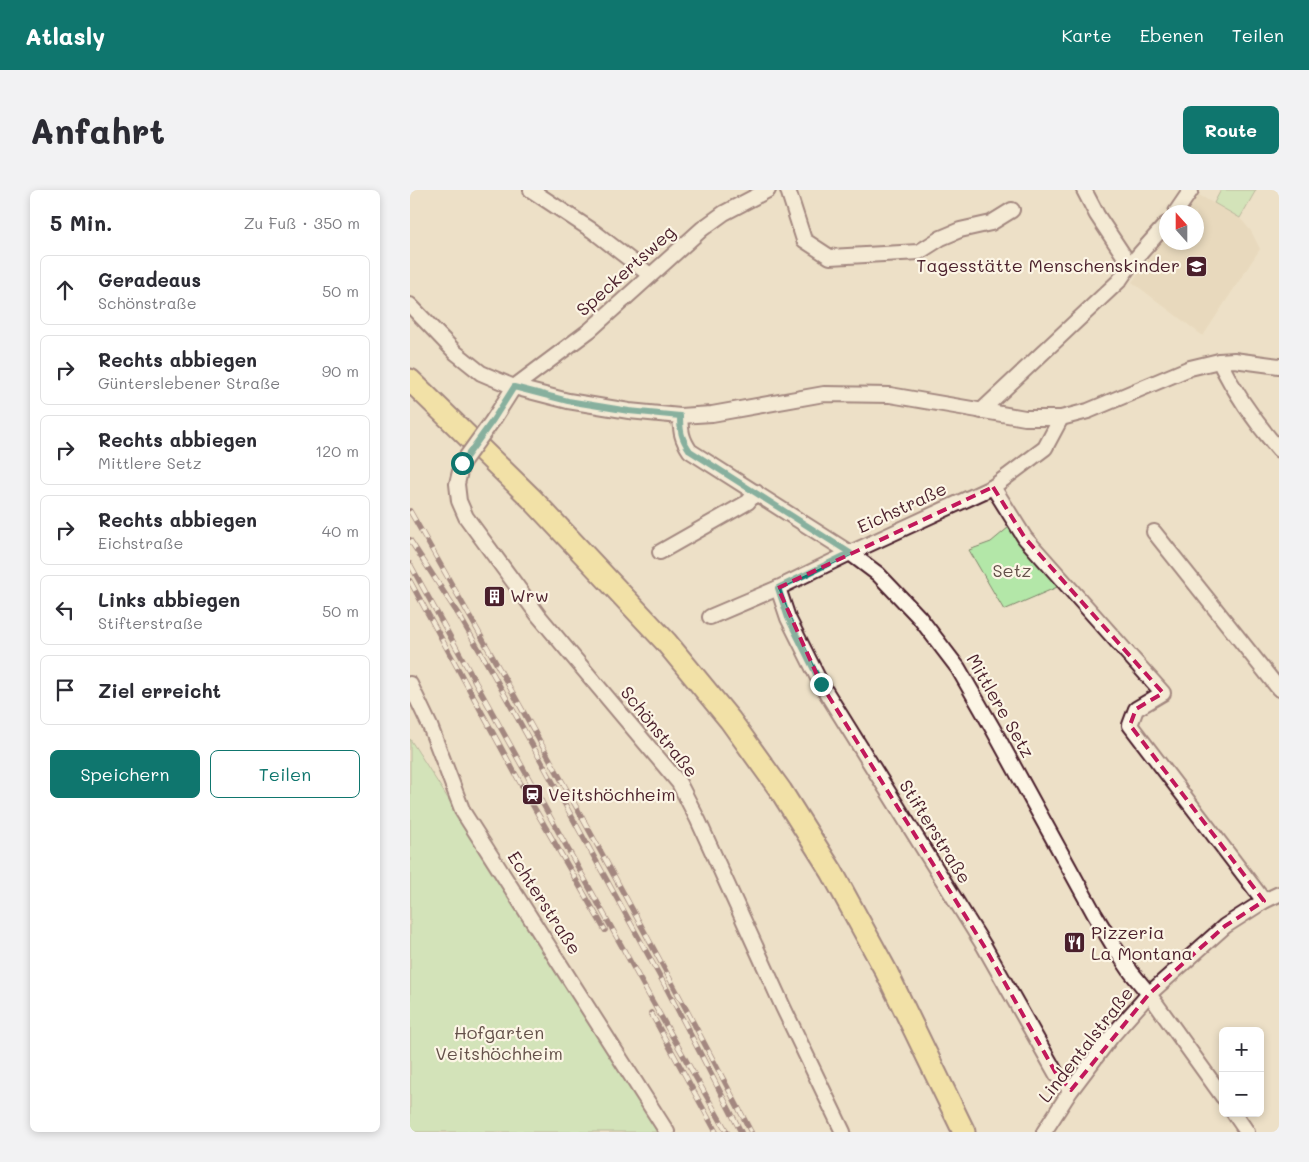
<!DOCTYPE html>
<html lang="de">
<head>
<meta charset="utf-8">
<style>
	:root { --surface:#fff; --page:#f2f2f3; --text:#2b2b33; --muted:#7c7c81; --line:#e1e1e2; --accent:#0f766e }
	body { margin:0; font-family:Mali,sans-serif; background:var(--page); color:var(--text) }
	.controls { position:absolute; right:15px; bottom:15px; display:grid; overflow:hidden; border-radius:8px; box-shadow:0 2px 8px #0003 }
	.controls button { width:45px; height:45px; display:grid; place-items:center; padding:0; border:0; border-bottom:1px solid var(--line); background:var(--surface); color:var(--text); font:25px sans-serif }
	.compass { position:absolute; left:749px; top:15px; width:45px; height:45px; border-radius:50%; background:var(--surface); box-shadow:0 2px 8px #0003; rotate:339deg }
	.stop { position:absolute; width:15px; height:15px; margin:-11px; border:4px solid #0f766e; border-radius:50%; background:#fff }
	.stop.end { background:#0f766e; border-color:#fff; box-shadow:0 1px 5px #0008 }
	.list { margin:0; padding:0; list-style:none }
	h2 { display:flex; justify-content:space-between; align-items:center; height:65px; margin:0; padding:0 20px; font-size:21px }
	h2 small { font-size:16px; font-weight:400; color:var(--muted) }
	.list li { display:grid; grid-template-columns:32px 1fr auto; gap:15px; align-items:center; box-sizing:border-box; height:70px; margin:0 10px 10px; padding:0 10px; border:1px solid var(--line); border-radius:8px }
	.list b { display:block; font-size:19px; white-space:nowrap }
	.list p { margin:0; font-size:16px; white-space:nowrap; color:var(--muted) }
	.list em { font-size:16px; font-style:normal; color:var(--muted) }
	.actions { display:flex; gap:10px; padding:15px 20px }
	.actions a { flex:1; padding:11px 0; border:1px solid var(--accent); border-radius:8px; text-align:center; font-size:18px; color:var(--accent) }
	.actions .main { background:var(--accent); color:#fff }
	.icon { flex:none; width:28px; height:28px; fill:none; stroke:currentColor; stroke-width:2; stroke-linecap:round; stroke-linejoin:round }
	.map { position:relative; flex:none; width:869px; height:942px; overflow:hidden; border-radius:8px }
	header { display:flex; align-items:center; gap:30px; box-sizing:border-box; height:70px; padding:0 25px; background:var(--accent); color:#fff }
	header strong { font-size:24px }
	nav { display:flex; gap:28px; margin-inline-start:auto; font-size:18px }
	.intro { display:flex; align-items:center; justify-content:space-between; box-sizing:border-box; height:120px; padding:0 30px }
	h1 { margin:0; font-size:35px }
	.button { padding:12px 22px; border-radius:8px; background:var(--accent); color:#fff; font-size:18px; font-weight:700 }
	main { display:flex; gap:30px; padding:0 30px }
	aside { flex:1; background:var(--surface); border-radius:8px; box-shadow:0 2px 8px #0003 }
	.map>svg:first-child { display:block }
</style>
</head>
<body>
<header>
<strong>Atlasly</strong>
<nav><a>Karte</a><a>Ebenen</a><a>Teilen</a></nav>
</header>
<div class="intro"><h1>Anfahrt</h1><a class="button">Route</a></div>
<main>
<aside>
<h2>5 Min.<small>Zu Fuß · 350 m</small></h2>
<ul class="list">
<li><svg class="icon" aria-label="ahead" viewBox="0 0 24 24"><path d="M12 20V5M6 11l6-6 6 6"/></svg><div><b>Geradeaus</b><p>Schönstraße</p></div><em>50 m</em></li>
<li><svg class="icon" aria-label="right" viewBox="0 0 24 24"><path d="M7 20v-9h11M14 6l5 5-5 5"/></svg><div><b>Rechts abbiegen</b><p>Günterslebener Straße</p></div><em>90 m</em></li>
<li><svg class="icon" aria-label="right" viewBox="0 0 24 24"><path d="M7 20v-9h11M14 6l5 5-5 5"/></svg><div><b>Rechts abbiegen</b><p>Mittlere Setz</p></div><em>120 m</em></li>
<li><svg class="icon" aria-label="right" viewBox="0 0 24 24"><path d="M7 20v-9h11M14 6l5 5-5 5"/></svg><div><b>Rechts abbiegen</b><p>Eichstraße</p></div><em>40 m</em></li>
<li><svg class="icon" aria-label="left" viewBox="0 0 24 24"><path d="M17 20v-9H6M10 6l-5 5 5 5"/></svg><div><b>Links abbiegen</b><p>Stifterstraße</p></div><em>50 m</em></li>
<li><svg class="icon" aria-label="arrive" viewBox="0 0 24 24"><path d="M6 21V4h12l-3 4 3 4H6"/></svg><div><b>Ziel erreicht</b></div></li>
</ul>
<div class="actions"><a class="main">Speichern</a><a>Teilen</a></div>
</aside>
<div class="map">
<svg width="869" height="942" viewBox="0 0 869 942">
	<rect width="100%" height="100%" fill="#ede0c7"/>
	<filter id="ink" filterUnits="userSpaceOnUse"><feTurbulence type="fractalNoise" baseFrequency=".02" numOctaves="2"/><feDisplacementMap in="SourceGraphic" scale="10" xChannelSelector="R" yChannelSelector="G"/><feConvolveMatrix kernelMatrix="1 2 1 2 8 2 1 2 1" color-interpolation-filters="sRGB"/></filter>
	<g filter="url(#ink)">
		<polygon fill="#e3d1b2" points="787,4 830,28 841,41 850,59 793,146 722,92 756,45 756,52 786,52 786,22 774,22"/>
		<g fill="#b3e7a8" stroke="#7e836a">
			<polygon points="811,0 846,0 830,28 804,13"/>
			<polygon points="599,337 652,395 594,420 559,360 581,352"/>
			<polygon points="0,549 251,942 0,942"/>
		</g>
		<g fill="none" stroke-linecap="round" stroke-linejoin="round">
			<defs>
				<g id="street">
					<polyline points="121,0 183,41 240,85"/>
					<polyline points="378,0 394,50 420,67 509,62 531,48 550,40 581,33 602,20"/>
					<polyline points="674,0 687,25 720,75"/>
					<polyline points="766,22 781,0"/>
					<polyline points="0,115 46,163 71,183 104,197 158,211 219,221 270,226 302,224 414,204 480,205 615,228 651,228 678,221 780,178 809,171 824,170 869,176"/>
					<path d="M809,171c16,32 37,62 60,89"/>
					<polyline points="571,221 709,91 720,75 756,34"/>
					<path d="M270,226c1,15 1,22 10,35l160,102 28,21 41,43 39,51 35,61 102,186 18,30 18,27 18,22 74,103"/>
					<polyline points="83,230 104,197 180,140 292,39 314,23 358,0"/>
					<polyline points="52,273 47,294 49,311 56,327 128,425 269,593 288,630 373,817 433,942"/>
					<polyline points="583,297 615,348 753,503 726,519 720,535 854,711"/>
					<polyline points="744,342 869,499"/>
					<polyline points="250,362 338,312 346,302"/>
					<polyline points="368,398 378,428 411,494 574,756 647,885 661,900"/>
					<polyline points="300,427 368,398 440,363 583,297 635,258 651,228"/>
					<polyline points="0,494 20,536 53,622 257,942"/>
					<polyline points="824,923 837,942"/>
					<polyline points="634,942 661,900 701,847 739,804 815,736 854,711 869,704"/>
				</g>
				<polyline id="primary" points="0,190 121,308 256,452 320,530 371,601 422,682 476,781 554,942"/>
			</defs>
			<use href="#street" stroke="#4a1f2b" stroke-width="18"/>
			<use href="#primary" stroke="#4a1f2b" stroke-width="25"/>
			<use href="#street" stroke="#fcf5e5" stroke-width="14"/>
			<use href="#primary" stroke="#f8e281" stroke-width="21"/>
			<defs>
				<g id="rail">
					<path d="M0,321c117,205 232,412 341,621"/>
					<polyline points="0,350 50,427 82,482 258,801 331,942"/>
					<polyline points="0,374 241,809 317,942"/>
					<polyline points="0,391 118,607 195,740"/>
					<polyline points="241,823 306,942"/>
				</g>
			</defs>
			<use href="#rail" stroke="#4a1f2b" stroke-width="5.5"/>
			<use href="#rail" stroke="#fcf5e5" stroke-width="4" stroke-dasharray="11" stroke-linecap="butt"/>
			<defs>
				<polyline id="street-bridge" points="52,273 83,230"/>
			</defs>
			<use href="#street-bridge" stroke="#4a1f2b" stroke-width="18" stroke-linecap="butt"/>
			<use href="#street-bridge" stroke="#fcf5e5" stroke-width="14"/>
		</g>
	</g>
	<g fill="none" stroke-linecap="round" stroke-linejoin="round" filter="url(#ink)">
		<path stroke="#0f766e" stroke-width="6" d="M52,273l31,-43 21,-33 54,14 61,10 51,5c0,15 1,22 10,35l160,102 -72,35 10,30 33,66"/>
	</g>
	<path d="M0 0H869V942H0ZM583,297l32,51 138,155 -27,16 -6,16 134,176 -39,25 -76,68 -78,96 -14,-15 -73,-129 -163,-262 -43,-96z" fill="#ede0c7" fill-opacity=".55" fill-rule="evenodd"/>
	<path fill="none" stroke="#c2185b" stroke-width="4" stroke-dasharray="10 6" stroke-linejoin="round" d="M583,297l32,51 138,155 -27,16 -6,16 134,176 -39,25 -76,68 -78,96 -14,-15 -73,-129 -163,-262 -43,-96z"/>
	<defs>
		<symbol id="school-square" viewBox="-11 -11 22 22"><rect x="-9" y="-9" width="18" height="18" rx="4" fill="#4a1f2b" stroke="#fcf5e5"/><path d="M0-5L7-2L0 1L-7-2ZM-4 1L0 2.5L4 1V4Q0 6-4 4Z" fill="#fff"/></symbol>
		<symbol id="building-square" viewBox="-11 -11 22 22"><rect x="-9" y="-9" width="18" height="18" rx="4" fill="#4a1f2b" stroke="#fcf5e5"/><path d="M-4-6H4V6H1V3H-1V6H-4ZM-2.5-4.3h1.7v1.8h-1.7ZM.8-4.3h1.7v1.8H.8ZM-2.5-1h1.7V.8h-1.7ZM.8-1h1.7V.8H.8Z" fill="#fff"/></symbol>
		<symbol id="station-square" viewBox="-11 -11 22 22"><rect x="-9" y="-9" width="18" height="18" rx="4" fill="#4a1f2b" stroke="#fcf5e5"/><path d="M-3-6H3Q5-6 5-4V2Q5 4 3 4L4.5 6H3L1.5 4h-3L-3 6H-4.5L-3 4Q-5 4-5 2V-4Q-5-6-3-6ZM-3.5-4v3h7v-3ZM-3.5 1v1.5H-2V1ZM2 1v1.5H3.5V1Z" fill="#fff"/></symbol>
		<symbol id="restaurant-square" viewBox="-11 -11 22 22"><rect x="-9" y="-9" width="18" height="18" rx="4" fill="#4a1f2b" stroke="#fcf5e5"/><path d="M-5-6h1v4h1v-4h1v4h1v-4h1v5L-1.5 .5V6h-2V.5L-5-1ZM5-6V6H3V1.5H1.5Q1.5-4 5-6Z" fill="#fff"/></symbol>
	</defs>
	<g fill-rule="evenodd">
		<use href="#school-square" x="774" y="64" width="25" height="25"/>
		<use href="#building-square" x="72" y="394" width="25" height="25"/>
		<use href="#station-square" x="110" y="592" width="25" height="25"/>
		<use href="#restaurant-square" x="652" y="740" width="25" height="25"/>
	</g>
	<g text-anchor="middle" stroke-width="4.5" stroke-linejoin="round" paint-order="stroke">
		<g font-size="18" fill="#4a1f2b" stroke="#fcf5e5" text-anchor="start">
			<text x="770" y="82" text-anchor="end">Tagesstätte Menschenskinder</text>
			<text x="100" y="412">Wrw</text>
			<text x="138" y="611">Veitshöchheim</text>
			<text x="681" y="749">Pizzeria<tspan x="681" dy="21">La Montana</tspan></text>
		</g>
		<g font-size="18" fill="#4a1f2b" stroke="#fcf5e5">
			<text transform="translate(216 81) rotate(-42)" y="6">Speckertsweg</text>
			<text transform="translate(492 318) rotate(-25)" y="6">Eichstraße</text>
			<text transform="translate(590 516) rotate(60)" y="6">Mittlere Setz</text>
			<text transform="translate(249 542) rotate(51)" y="6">Schönstraße</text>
			<text transform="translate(525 642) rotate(58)" y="6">Stifterstraße</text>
			<text transform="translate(134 713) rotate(57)" y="6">Echterstraße</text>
			<text transform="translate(676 855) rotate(-52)" y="6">Lindentalstraße</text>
		</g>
		<g font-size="18" fill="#64514a" stroke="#fcf5e5">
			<text x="602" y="387">Setz</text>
			<text x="89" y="849">Hofgarten<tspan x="89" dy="21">Veitshöchheim</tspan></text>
		</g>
	</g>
</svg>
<div class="controls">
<button>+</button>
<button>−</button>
</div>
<svg class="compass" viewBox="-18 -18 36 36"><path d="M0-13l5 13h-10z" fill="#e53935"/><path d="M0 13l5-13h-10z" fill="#7c7c81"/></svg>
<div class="stop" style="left:52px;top:273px"></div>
<div class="stop end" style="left:411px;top:494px"></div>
</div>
</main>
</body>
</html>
